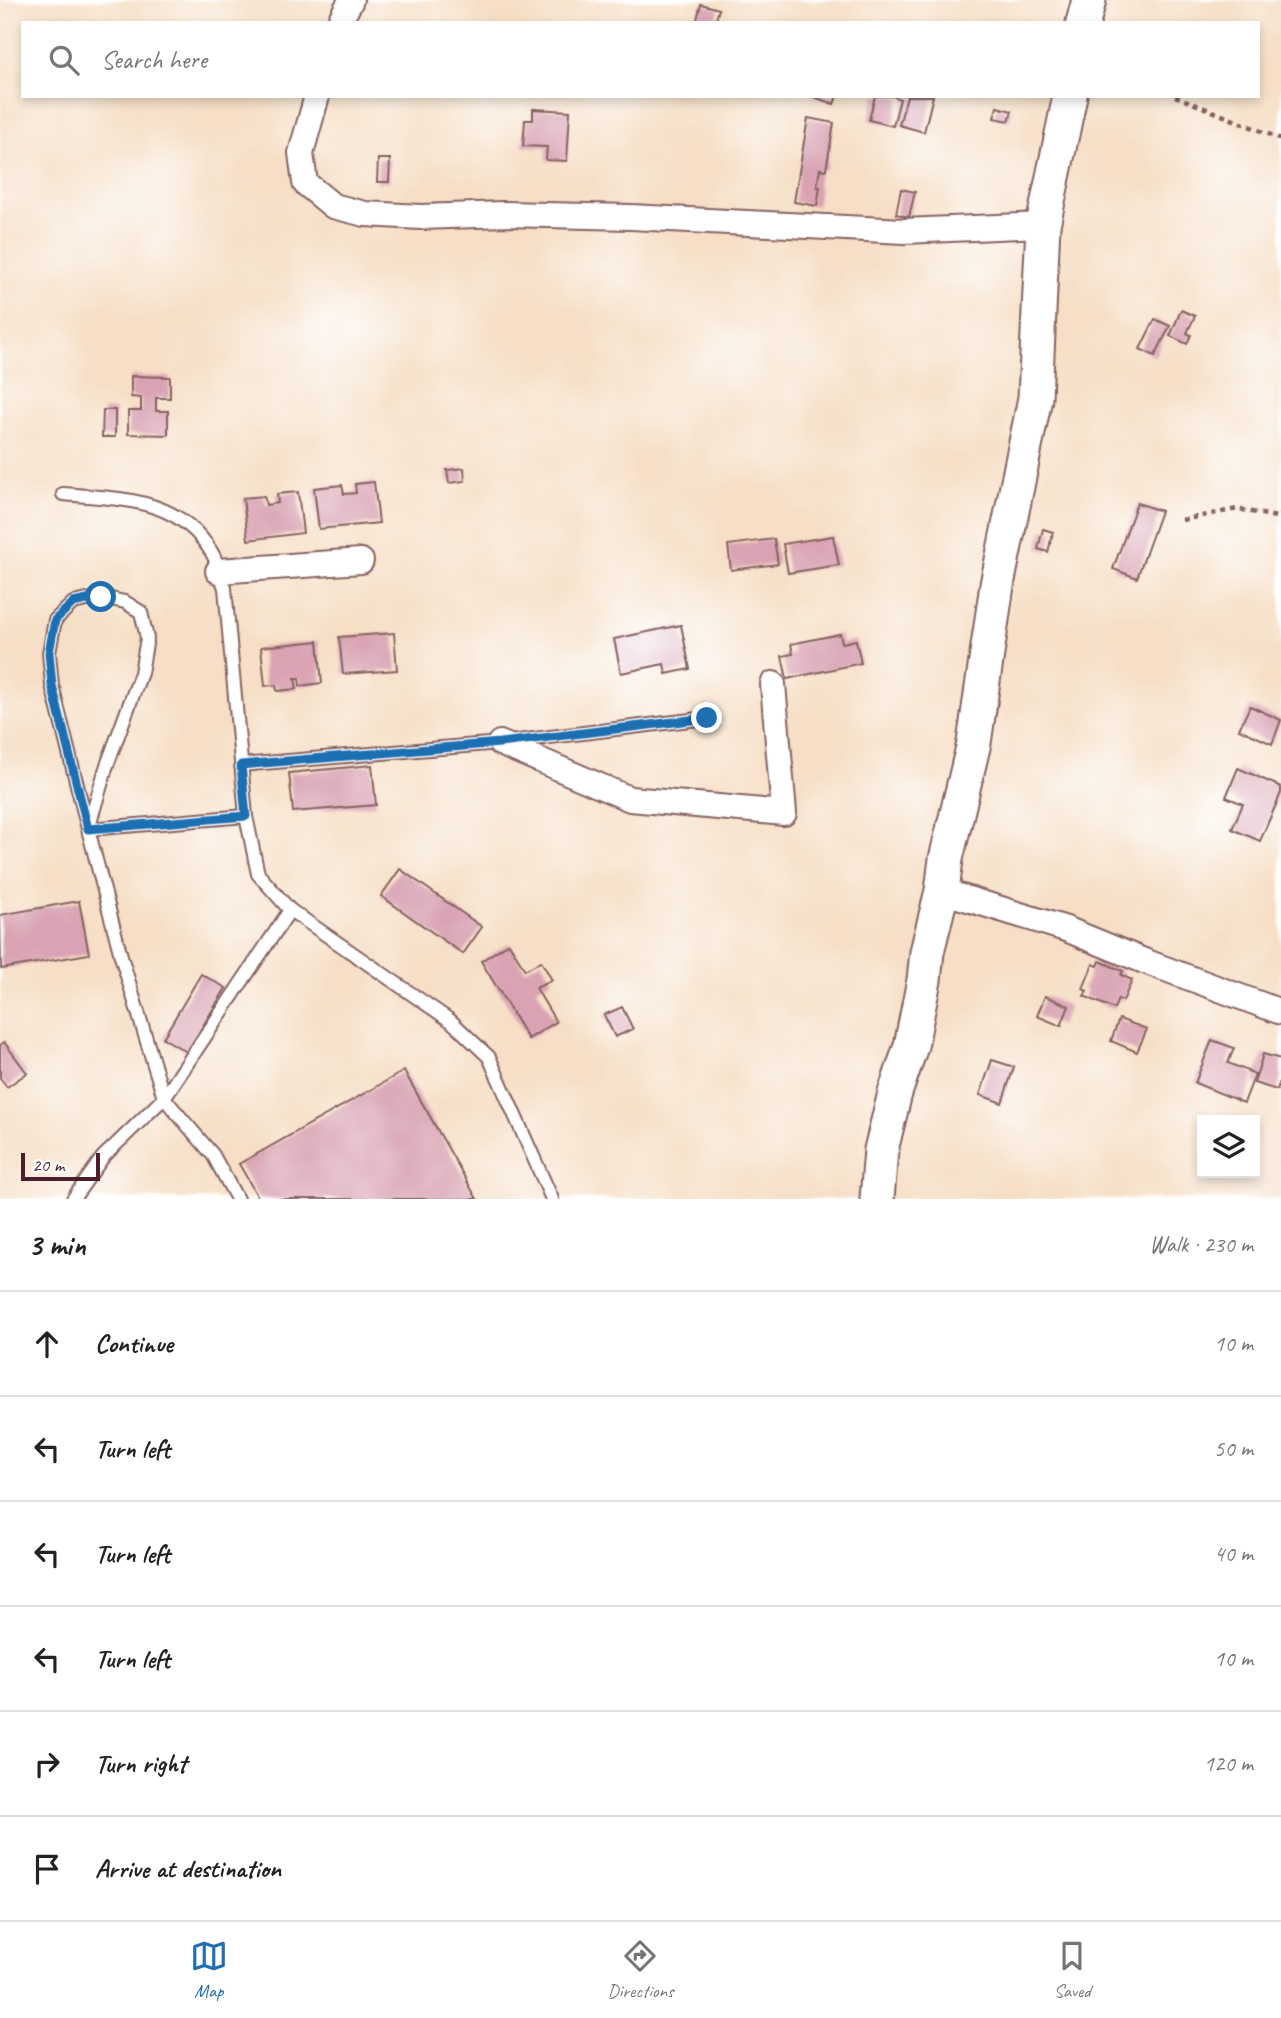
<!DOCTYPE html>
<html lang="en">
<head>
<meta charset="utf-8">
<style>
	:root { --surface:#fff; --page:#f2f2f2; --text:#222; --muted:#767676; --line:#e0e0e0; --accent:#1f6fb2 }
	body { margin:0; font-family:Caveat,sans-serif; background:var(--page); color:var(--text) }
	.controls { position:absolute; right:21px; bottom:21px; display:grid; overflow:hidden; border-radius:0px; box-shadow:0 4px 10px #0003 }
	.controls button { width:63px; height:63px; display:grid; place-items:center; padding:0; border:0; border-bottom:2px solid var(--line); background:var(--surface); color:var(--text); font:35px sans-serif }
	.scale { position:absolute; left:21px; bottom:18px; width:79px; box-sizing:border-box; padding-left:7px; border:4px solid #4a1f2b; border-top:0; font-size:19px; line-height:24px; white-space:nowrap; color:#4a1f2b; -webkit-text-stroke:5px #fff; paint-order:stroke }
	.stop { position:absolute; width:21px; height:21px; margin:-16px; border:5px solid #1f6fb2; border-radius:50%; background:#fff }
	.stop.end { background:#1f6fb2; border-color:#fff; box-shadow:0 2px 7px #0008 }
	.list { margin:0; padding:0; list-style:none }
	h2 { display:flex; justify-content:space-between; align-items:center; height:91px; margin:0; padding:0 28px; font-size:30px }
	h2 small { font-size:23px; font-weight:400; color:var(--muted) }
	.list li { display:grid; grid-template-columns:46px 1fr auto; gap:21px; align-items:center; box-sizing:border-box; height:105px; padding:0 28px; border-top:2px solid var(--line) }
	.list b { display:block; font-size:26px; white-space:nowrap }
	.list em { font-size:23px; font-style:normal; color:var(--muted) }
	.icon { flex:none; width:38px; height:38px; fill:none; stroke:currentColor; stroke-width:2; stroke-linecap:round; stroke-linejoin:round }
	.map { position:relative; flex:none; width:1281px; height:1199px; overflow:hidden }
	.search { position:absolute; background:var(--surface); box-shadow:0 4px 10px #0003; left:21px; right:21px; top:21px; height:77px; display:flex; align-items:center; gap:18px; box-sizing:border-box; padding:0 24px; border-radius:0px; color:var(--muted); font-size:26px }
	.sheet { height:721px; background:var(--surface) }
	nav { display:flex; justify-content:space-around; align-items:center; box-sizing:border-box; height:98px; border-top:2px solid var(--line); background:var(--surface); font-size:19px; color:var(--muted) }
	nav a { display:grid; justify-items:center; gap:4px }
	nav .on { color:var(--accent) }
	.map>svg:first-child { display:block }
</style>
</head>
<body>
<div class="map">
<svg width="1281" height="1199" viewBox="0 0 1281 1199">
	<rect width="100%" height="100%" fill="#fff"/>
	<filter id="ink" filterUnits="userSpaceOnUse"><feTurbulence type="fractalNoise" baseFrequency=".0143" numOctaves="2"/><feDisplacementMap in="SourceGraphic" scale="14" xChannelSelector="R" yChannelSelector="G"/><feConvolveMatrix kernelMatrix="1 2 1 2 8 2 1 2 1" color-interpolation-filters="sRGB"/></filter>
	<filter id="wash" filterUnits="userSpaceOnUse"><feTurbulence type="fractalNoise" baseFrequency=".00686" numOctaves="4" result="noise"/><feDisplacementMap in="SourceGraphic" scale="28" xChannelSelector="R" yChannelSelector="G"/><feGaussianBlur stdDeviation="1.57" result="paint"/><feColorMatrix in="noise" values="0 0 0 0 0 0 0 0 0 0 0 0 0 0 0 0 0 1.4 0 .05"/><feComposite in="paint" operator="in"/></filter>
	<g filter="url(#wash)">
		<rect width="100%" height="100%" fill="#f6dfc6"/>
		<g id="blocks">
			<g fill="#d9a3b3">
				<polygon points="701,4 719,9 715,23 696,23"/>
				<polygon points="811,96 837,96 834,104"/>
				<polygon points="875,96 893,96 900,99 893,126 869,120"/>
				<polygon points="907,96 933,96 924,132 899,125"/>
				<polygon points="997,107 1012,111 1009,121 994,118"/>
				<polygon points="533,109 570,111 567,161 546,160 547,147 523,146 525,120 533,120"/>
				<polygon points="808,118 834,123 826,170 820,169 817,187 820,187 817,206 794,202"/>
				<polygon points="378,159 390,159 389,182 377,182"/>
				<polygon points="901,189 915,192 909,217 896,214"/>
				<polygon points="1181,310 1195,316 1187,333 1191,335 1187,344 1170,336"/>
				<polygon points="1155,319 1170,326 1155,356 1140,349"/>
				<polygon points="131,376 170,377 170,398 156,398 156,411 168,411 168,435 128,434 128,411 141,411 141,398 131,397"/>
				<polygon points="103,410 115,410 115,437 102,437"/>
				<polygon points="464,468 465,481 449,483 447,470"/>
				<polygon points="374,482 379,523 319,529 314,488 342,485 344,494 356,493 355,484"/>
				<polygon points="298,492 303,533 248,540 243,498 264,496 266,505 278,503 277,494"/>
				<polygon points="1137,503 1161,511 1137,578 1113,569"/>
				<polygon points="1043,529 1053,532 1048,552 1038,549"/>
				<polygon points="833,536 839,565 788,573 783,544"/>
				<polygon points="774,539 778,564 731,570 728,545"/>
				<polygon points="681,625 690,669 666,674 664,664 621,673 614,639"/>
				<polygon points="394,633 397,670 343,674 339,637"/>
				<polygon points="840,634 842,643 856,640 861,663 787,679 782,656 793,654 791,644"/>
				<polygon points="318,641 322,683 300,686 299,678 295,678 297,689 277,691 276,685 265,686 261,647"/>
				<polygon points="1250,706 1281,720 1272,744 1239,729"/>
				<polygon points="372,765 376,805 293,812 289,773"/>
				<polygon points="1238,768 1281,787 1281,793 1260,841 1232,829 1243,804 1226,797"/>
				<polygon points="400,869 482,927 463,954 381,896"/>
				<polygon points="79,901 89,954 1,969 0,915"/>
				<polygon points="509,943 525,970 541,961 552,980 536,988 556,1022 528,1039 481,961"/>
				<polygon points="1100,961 1123,971 1121,975 1132,980 1123,1001 1118,999 1114,1009 1084,996 1087,991 1083,989 1093,964 1098,966"/>
				<polygon points="201,974 226,988 187,1052 163,1038"/>
				<polygon points="1045,996 1069,1006 1061,1026 1037,1016"/>
				<polygon points="622,1007 633,1029 615,1037 604,1015"/>
				<polygon points="1119,1019 1147,1029 1137,1052 1111,1041"/>
				<polygon points="1212,1040 1234,1048 1228,1063 1255,1074 1244,1103 1195,1083"/>
				<polygon points="4,1042 27,1073 7,1087 0,1078 0,1045"/>
				<polygon points="1263,1054 1281,1059 1281,1077 1277,1090 1254,1083"/>
				<polygon points="992,1060 1014,1067 1002,1103 980,1095"/>
				<polygon points="404,1071 477,1199 259,1199 239,1164"/>
			</g>
		</g>
	</g>
	<g filter="url(#ink)">
		<use href="#blocks" fill-opacity="0" stroke="#866261" stroke-width="2"/>
		<g fill="none" stroke-linecap="round" stroke-linejoin="round">
			<defs>
				<g id="service">
					<path d="M63,494c57,5 116,3 149,59 6,10 9,24 13,35l21,228 12,58 32,36 -126,188 -61,59 -30,42"/>
					<polyline points="241,765 500,743 707,718"/>
					<polyline points="290,910 451,1021 489,1057 552,1199"/>
					<polyline points="237,1199 213,1155 164,1098 121,956 88,829 106,768 141,673 147,638 141,612 125,602 101,597 73,603 55,620 49,653 52,685 88,829 246,816"/>
				</g>
				<g id="minor">
					<polyline points="339,23 351,0"/>
					<polyline points="317,96 301,153 305,183 333,206 365,214 421,217 504,214 631,217 904,231 1043,225"/>
					<polyline points="218,571 361,561"/>
					<polyline points="500,743 630,799 784,813 773,684"/>
					<polyline points="942,891 1066,929 1144,961 1281,1012"/>
				</g>
				<g id="secondary">
					<polyline points="1083,23 1089,0"/>
					<polyline points="877,1199 881,1150 895,1093 911,1046 924,980 927,952 942,891 946,859 974,743 997,585 1035,398 1043,225 1070,96"/>
				</g>
			</defs>
			<use href="#service" stroke="#866261" stroke-width="16"/>
			<use href="#minor" stroke="#866261" stroke-width="28"/>
			<use href="#secondary" stroke="#866261" stroke-width="37"/>
			<g stroke="#866261" stroke-width="4.5" stroke-dasharray="5 5" stroke-linecap="butt">
				<polyline points="1175,96 1281,139"/>
				<polyline points="1182,520 1237,509 1276,517 1281,515"/>
			</g>
			<use href="#service" stroke="#fff" stroke-width="12"/>
			<use href="#minor" stroke="#fff" stroke-width="24"/>
			<use href="#secondary" stroke="#fff" stroke-width="33"/>
		</g>
	</g>
	<g fill="none" stroke-linecap="round" stroke-linejoin="round" filter="url(#ink)">
		<polyline stroke="#1f6fb2" stroke-width="9" points="101,597 73,603 55,620 49,653 52,685 88,829 246,816 241,765 500,743 707,718"/>
	</g>
</svg>
<div class="controls">
<button><svg class="icon" aria-label="layers" viewBox="0 0 24 24"><path d="M12 4l9 5-9 5-9-5zM3 14l9 5 9-5"/></svg></button>
</div>
<div class="scale">20 m</div>
<div class="stop" style="left:101px;top:597px"></div>
<div class="stop end" style="left:707px;top:718px"></div>
<div class="search"><svg class="icon" aria-label="search" viewBox="0 0 24 24"><circle cx="10" cy="10" r="6"/><path d="M15 15l6 6"/></svg>Search here</div>
</div>
<section class="sheet">
<h2>3 min<small>Walk · 230 m</small></h2>
<ul class="list">
<li><svg class="icon" aria-label="ahead" viewBox="0 0 24 24"><path d="M12 20V5M6 11l6-6 6 6"/></svg><div><b>Continue</b></div><em>10 m</em></li>
<li><svg class="icon" aria-label="left" viewBox="0 0 24 24"><path d="M17 20v-9H6M10 6l-5 5 5 5"/></svg><div><b>Turn left</b></div><em>50 m</em></li>
<li><svg class="icon" aria-label="left" viewBox="0 0 24 24"><path d="M17 20v-9H6M10 6l-5 5 5 5"/></svg><div><b>Turn left</b></div><em>40 m</em></li>
<li><svg class="icon" aria-label="left" viewBox="0 0 24 24"><path d="M17 20v-9H6M10 6l-5 5 5 5"/></svg><div><b>Turn left</b></div><em>10 m</em></li>
<li><svg class="icon" aria-label="right" viewBox="0 0 24 24"><path d="M7 20v-9h11M14 6l5 5-5 5"/></svg><div><b>Turn right</b></div><em>120 m</em></li>
<li><svg class="icon" aria-label="arrive" viewBox="0 0 24 24"><path d="M6 21V4h12l-3 4 3 4H6"/></svg><div><b>Arrive at destination</b></div></li>
</ul>
</section>
<nav>
<a class="on"><svg class="icon" aria-label="map" viewBox="0 0 24 24"><path d="M3 6l6-2 6 2 6-2v14l-6 2-6-2-6 2zM9 4v14M15 6v14"/></svg>Map</a>
<a><svg class="icon" aria-label="directions" viewBox="0 0 24 24"><path d="M12 3l9 9-9 9-9-9zM9 14v-3h6M13 9l2 2-2 2"/></svg>Directions</a>
<a><svg class="icon" aria-label="saved" viewBox="0 0 24 24"><path d="M7 4h10v16l-5-4-5 4z"/></svg>Saved</a>
</nav>
</body>
</html>
